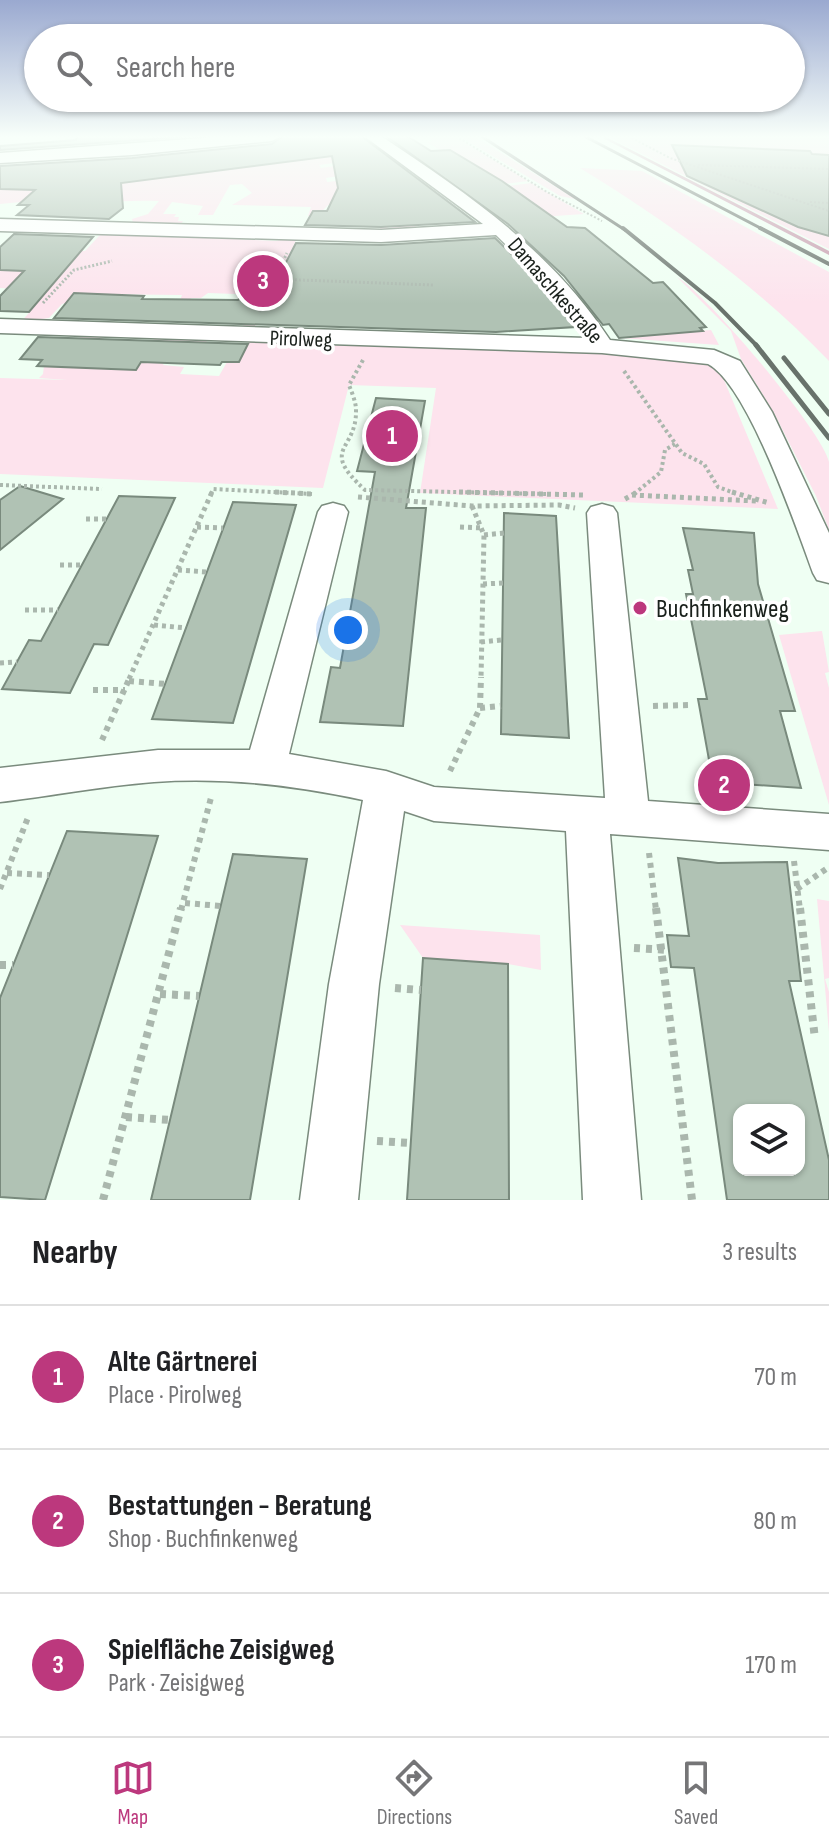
<!DOCTYPE html>
<html lang="en">
<head>
<meta charset="utf-8">
<style>
	:root { --surface:#fff; --page:#f6f6f6; --text:#202124; --muted:#757577; --line:#e0e0e0; --accent:#bc387d }
	body { margin:0; font-family:"Sofia Sans Condensed",sans-serif; background:var(--page); color:var(--text) }
	.controls { position:absolute; right:24px; bottom:24px; display:grid; overflow:hidden; border-radius:16px; box-shadow:0 2px 6px #0004 }
	.controls button { width:72px; height:72px; display:grid; place-items:center; padding:0; border:0; border-bottom:2px solid var(--line); background:var(--surface); color:var(--text); font:40px sans-serif }
	.you { position:absolute; left:348px; top:630px; width:28px; height:28px; margin:-20px; border:6px solid #fff; border-radius:50%; background:#1a73e8; box-shadow:0 0 0 12px #1a73e833 }
	.badge { display:grid; place-items:center; width:52px; height:52px; border-radius:50%; background:var(--accent); color:#fff; font-size:26px; font-weight:700 }
	.pin { position:absolute; translate:-50% -50%; border:4px solid #fff; box-shadow:0 2px 8px #0006 }
	.list { margin:0; padding:0; list-style:none }
	h2 { display:flex; justify-content:space-between; align-items:center; height:104px; margin:0; padding:0 32px; font-size:34px }
	h2 small { font-size:26px; font-weight:400; color:var(--muted) }
	.list li { display:grid; grid-template-columns:52px 1fr auto; gap:24px; align-items:center; box-sizing:border-box; height:144px; padding:0 32px; border-top:2px solid var(--line) }
	.list b { display:block; font-size:30px; white-space:nowrap }
	.list p { margin:0; font-size:26px; white-space:nowrap; color:var(--muted) }
	.list em { font-size:26px; font-style:normal; color:var(--muted) }
	.icon { flex:none; width:44px; height:44px; fill:none; stroke:currentColor; stroke-width:2; stroke-linecap:round; stroke-linejoin:round }
	.map { position:relative; flex:none; width:829px; height:1200px; overflow:hidden }
	.search { position:absolute; background:var(--surface); box-shadow:0 2px 6px #0004; left:24px; right:24px; top:24px; height:88px; display:flex; align-items:center; gap:20px; box-sizing:border-box; padding:0 28px; border-radius:44px; color:var(--muted); font-size:30px }
	.sheet { height:536px; background:var(--surface) }
	nav { display:flex; justify-content:space-around; align-items:center; box-sizing:border-box; height:112px; border-top:2px solid var(--line); background:var(--surface); font-size:22px; color:var(--muted) }
	nav a { display:grid; justify-items:center; gap:4px }
	nav .on { color:var(--accent) }
	.map>svg:first-child { display:block }
</style>
</head>
<body>
<div class="map">
<svg width="829" height="1200" viewBox="0 0 829 1200">
	<rect width="100%" height="100%" fill="#effff3"/>
	<g fill="#fde3ed">
		<path d="M288,136l44,2 9,24 -22,3 2,3 14,-2 4,10 -13,2 1,4 35,-4 26,50 25,-4 7,7 -41,1 3,-11 -27,-16h-27l-11,11h-9l3,-9 -79,-2 20,-12 -10,-9 -12,1 -17,30h-15l5,-9 -31,-4 -9,12h13l-2,3h5l-1,4h5l-2,3 -48,-1 -1,-4 16,-5 11,-13c-43,-2 -87,5 -133,4l5,-4 -31,3v-14l4,-1 -4,-16 243,-11 5,5 29,-4 31,-10z"/>
		<polygon points="426,136 454,136 528,181 505,184 449,149 440,150 427,142 433,141"/>
		<polygon points="459,136 474,136 575,199 560,196"/>
		<polygon points="607,136 829,136 829,249"/>
		<path d="M580,168l62,3 187,101v89c-74,-77 -158,-137 -249,-193z"/>
		<polygon points="531,183 584,214 540,217 542,209 536,205 525,206 494,188"/>
		<polygon points="112,233 276,241 301,236 297,238 254,329 246,329 242,324 248,322 260,295 208,293 201,298 191,298 187,304 180,300 182,295 99,294 62,304 49,318 21,322 48,291 0,288 0,247 85,251 100,235"/>
		<path d="M677,277c29,16 146,155 152,185 0,21 0,46 0,68l-13,-34 -42,-83 -33,-54 -10,-28z"/>
		<polygon points="711,330 719,345 620,338"/>
		<polygon points="82,334 105,335 81,368 135,370 155,337 208,339 202,349 173,348 163,365 184,367 180,374 219,376 227,362 239,362 250,339 682,357 719,368 778,509 420,493 436,388 349,385 323,488 0,474 0,378 67,380 39,378 43,374 44,366 75,344"/>
		<polygon points="822,631 829,672 825,673 829,688 829,805 779,635"/>
		<polygon points="817,899 829,901 829,978 825,979 829,992 829,1032"/>
		<polygon points="400,925 540,935 541,970 508,964 423,958"/>
	</g>
	<g fill="none" stroke-linecap="round" stroke-linejoin="round">
		<polygon fill="#c599ab" fill-rule="evenodd" points="599,136 604,136 829,251 829,255"/>
	</g>
	<g fill="#b0c2b4" stroke="#798a7d" stroke-width="2" fill-rule="evenodd">
		<polygon points="77,136 195,136 0,150 0,146 76,140"/>
		<polygon points="283,136 361,136 475,222 381,227 305,225 313,211 327,211 338,188 332,156 121,183 123,208 109,219 17,215 29,205 18,205 35,190 0,189 0,166 132,158 272,144"/>
		<polygon points="386,136 407,136 431,151 450,150 502,181 567,227 585,228 653,283 663,282 706,327 700,328 703,331 619,338 609,324 603,325 564,276 508,224"/>
		<polygon points="672,145 810,151 812,154 829,155 829,236 798,227 687,176"/>
		<polygon points="14,234 93,237 29,312 0,311 0,296 24,271 0,270 0,247"/>
		<polygon points="495,238 547,289 575,327 496,332 54,318 74,293 144,296 142,299 238,300 241,296 268,297 296,243 381,245"/>
		<polygon points="38,337 248,344 239,362 222,362 220,365 141,362 136,370 37,366 42,360 20,359"/>
		<polygon points="376,398 425,401 406,508 426,508 403,726 320,722 331,667 340,668 375,472 357,471"/>
		<polygon points="20,486 63,499 0,550 0,500"/>
		<polygon points="119,496 175,498 108,645 94,644 70,693 2,689 29,640 41,641"/>
		<polygon points="233,502 296,505 233,723 152,719"/>
		<polygon points="504,513 556,516 569,738 501,734"/>
		<polygon points="683,528 754,533 758,584 795,711 780,711 801,788 713,782 698,699 707,699 686,594 693,594 688,570 693,570"/>
		<polygon points="67,831 158,836 45,1200 0,1197 0,998"/>
		<polygon points="233,854 307,859 250,1200 151,1200"/>
		<path d="M678,858l40,5 69,-1 14,119h-12l40,179v40h-102l-33,-232 -23,-1 -4,-32 22,1zM739,1110h60v60h-60z"/>
		<polygon points="423,958 508,964 509,1200 407,1200"/>
	</g>
	<g fill="none" stroke-linecap="round" stroke-linejoin="round">
		<defs>
			<g id="minor">
				<polygon points="230,136 280,136 272,141 132,155 0,163 0,153"/>
				<path d="M364,136h17c87,58 170,114 229,204l104,10 26,11 32,51 57,121v50l-12,-3 -4,-7c-17,-46 -65,-188 -105,-209l-106,-11 -602,-20v-14l586,19 -37,-51 -53,-52 -115,7 -381,-11v-12l381,11 102,-6z"/>
				<path d="M333,503l11,3 4,6 -59,242 97,17 48,16 171,11 -18,-285 4,-6 11,-3 11,3 4,6 31,288 181,13v36l-219,-16 31,366h-58l-17,-369 -132,-10 -30,-10 -25,173 -21,216h-58l29,-216 34,-184c-69,-15 -139,-23 -209,-18 -52,4 -103,14 -154,20v-34l158,-18h92l68,-238 4,-6z"/>
			</g>
		</defs>
		<use href="#minor" stroke="#7a8b7d" stroke-width="3"/>
		<g stroke="#aab7ad" stroke-width="2" stroke-dasharray="2 2" stroke-linecap="butt">
			<polyline points="456,136 547,192 602,221"/>
			<polyline points="628,136 670,158 829,211"/>
			<polyline points="698,165 829,169"/>
			<polyline points="810,202 829,203"/>
		</g>
		<g stroke="#aab7ad" stroke-width="3" stroke-dasharray="2 2" stroke-linecap="butt">
			<polyline points="275,279 433,285"/>
			<polyline points="43,303 74,270 112,261"/>
			<polyline points="259,312 287,253"/>
		</g>
		<g stroke="#aab7ad" stroke-width="4" stroke-dasharray="3 3" stroke-linecap="butt">
			<path d="M363,360l-14,25c3,8 7,17 7,25 1,42 -38,37 9,80l181,4"/>
			<polyline points="624,371 682,453 704,464 718,487 737,494"/>
			<polyline points="0,485 102,489"/>
			<polyline points="211,494 213,489 312,494"/>
			<polyline points="634,494 661,472 665,450 675,444"/>
		</g>
		<g stroke="#aab7ad" stroke-width="5" stroke-dasharray="4 4" stroke-linecap="butt">
			<polyline points="275,492 312,494"/>
			<polyline points="459,492 583,495"/>
			<polyline points="732,492 769,503"/>
			<polyline points="633,495 636,492"/>
			<polyline points="358,497 472,506 559,505 575,508"/>
			<polyline points="625,499 632,495 756,501"/>
			<polyline points="472,506 484,535 481,679"/>
			<polyline points="86,519 106,519"/>
			<polyline points="197,527 223,528"/>
			<polyline points="460,527 483,528"/>
			<polyline points="484,535 504,533"/>
			<polyline points="60,565 82,565"/>
			<polyline points="178,570 207,572"/>
			<polyline points="483,584 503,583"/>
			<polyline points="25,610 58,610"/>
			<polyline points="154,625 186,628"/>
			<polyline points="336,625 348,626"/>
			<polyline points="481,642 502,640"/>
			<polyline points="0,663 17,662"/>
			<polyline points="129,679 212,492"/>
		</g>
		<g stroke="#aab7ad" stroke-width="6" stroke-dasharray="5 5" stroke-linecap="butt">
			<polyline points="129,681 166,684"/>
			<polyline points="93,690 125,690"/>
			<polyline points="653,706 692,705"/>
			<polyline points="480,708 501,706"/>
			<polyline points="102,740 130,677"/>
			<polyline points="450,771 480,708 481,677"/>
			<polyline points="649,853 656,910"/>
			<polyline points="794,861 800,910"/>
			<polyline points="7,873 49,875"/>
			<polyline points="0,889 29,815"/>
			<polyline points="797,889 829,867"/>
			<polyline points="185,903 221,906"/>
			<polyline points="181,910 212,794"/>
		</g>
		<g stroke="#aab7ad" stroke-width="8" stroke-dasharray="6 6" stroke-linecap="butt">
			<polyline points="656,908 692,1200"/>
			<polyline points="800,908 815,1039"/>
			<polyline points="634,948 669,950"/>
			<polyline points="0,965 13,965"/>
			<polyline points="395,988 421,990"/>
			<polyline points="160,994 199,996"/>
			<polyline points="126,1117 170,1120"/>
			<polyline points="377,1141 411,1143"/>
			<polyline points="103,1200 181,908"/>
		</g>
		<use href="#minor" fill="#fff" fill-rule="evenodd"/>
		<g stroke="#68726b" stroke-width="3">
			<polyline points="481,136 625,230"/>
			<polyline points="584,136 764,230"/>
		</g>
		<g stroke="#68726b" stroke-width="4">
			<polyline points="623,228 715,303 758,347"/>
			<polyline points="760,228 829,264"/>
		</g>
		<g stroke="#68726b" stroke-width="5">
			<polyline points="756,345 829,438"/>
			<polyline points="784,358 829,414"/>
		</g>
	</g>
	<linearGradient id="sky" x2="0" y2="1"><stop stop-color="#9aa9d0"/><stop offset="0.45" stop-color="#f8fffa"/><stop offset="1" stop-color="#f8fffa" stop-opacity="0"/></linearGradient>
	<rect width="829" height="304" fill="url(#sky)"/>
	<circle fill="#bc387d" stroke="#fff" stroke-width="3" cx="640" cy="608" r="8"/>
	<g text-anchor="middle" stroke-width="7" stroke-linejoin="round" paint-order="stroke">
		<g font-size="22" fill="#1a211c" stroke="#fff">
			<text transform="translate(556 290) rotate(49)" y="8">Damaschkestraße</text>
			<text transform="translate(301 338) rotate(2)" y="8">Pirolweg</text>
		</g>
		<g font-size="26" fill="#1a211c" stroke="#fff" text-anchor="start">
			<text x="656" y="617">Buchfinkenweg</text>
		</g>
	</g>
</svg>
<div class="controls">
<button><svg class="icon" aria-label="layers" viewBox="0 0 24 24"><path d="M12 4l9 5-9 5-9-5zM3 14l9 5 9-5"/></svg></button>
</div>
<div class="you"></div>
<div class="pin badge" style="left:392px;top:436px">1</div>
<div class="pin badge" style="left:724px;top:785px">2</div>
<div class="pin badge" style="left:263px;top:281px">3</div>
<div class="search"><svg class="icon" aria-label="search" viewBox="0 0 24 24"><circle cx="10" cy="10" r="6"/><path d="M15 15l6 6"/></svg>Search here</div>
</div>
<section class="sheet">
<h2>Nearby<small>3 results</small></h2>
<ul class="list">
<li><span class="badge">1</span><div><b>Alte Gärtnerei</b><p>Place · Pirolweg</p></div><em>70 m</em></li>
<li><span class="badge">2</span><div><b>Bestattungen - Beratung</b><p>Shop · Buchfinkenweg</p></div><em>80 m</em></li>
<li><span class="badge">3</span><div><b>Spielfläche Zeisigweg</b><p>Park · Zeisigweg</p></div><em>170 m</em></li>
</ul>
</section>
<nav>
<a class="on"><svg class="icon" aria-label="map" viewBox="0 0 24 24"><path d="M3 6l6-2 6 2 6-2v14l-6 2-6-2-6 2zM9 4v14M15 6v14"/></svg>Map</a>
<a><svg class="icon" aria-label="directions" viewBox="0 0 24 24"><path d="M12 3l9 9-9 9-9-9zM9 14v-3h6M13 9l2 2-2 2"/></svg>Directions</a>
<a><svg class="icon" aria-label="saved" viewBox="0 0 24 24"><path d="M7 4h10v16l-5-4-5 4z"/></svg>Saved</a>
</nav>
</body>
</html>
